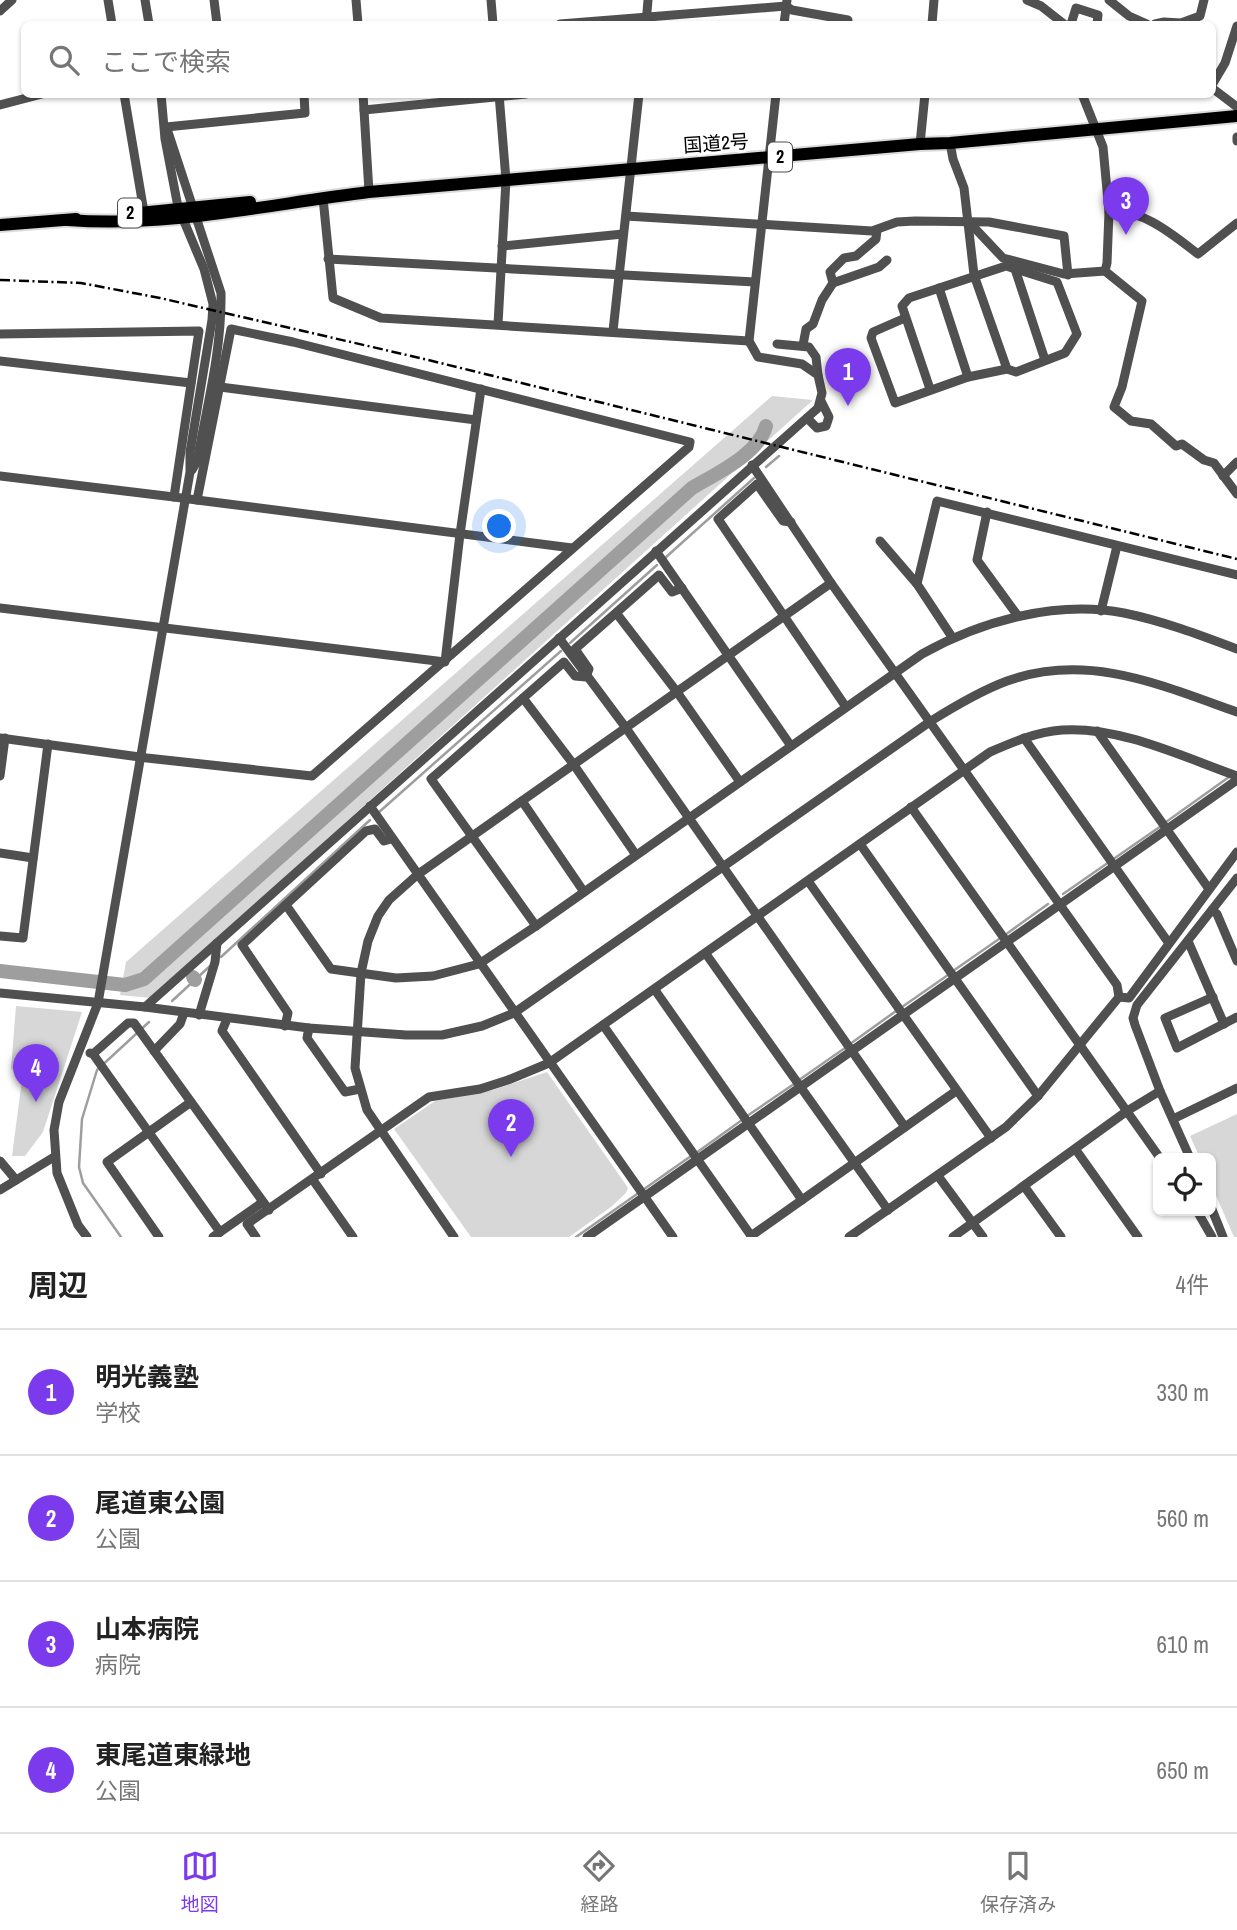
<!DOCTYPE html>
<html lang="ja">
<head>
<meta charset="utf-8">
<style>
	:root { --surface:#fff; --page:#f6f6f6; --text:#222; --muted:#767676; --line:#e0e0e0; --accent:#7c3aed }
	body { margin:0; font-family:"Archivo Narrow","Noto Sans JP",sans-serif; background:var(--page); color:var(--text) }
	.controls { position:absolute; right:21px; bottom:21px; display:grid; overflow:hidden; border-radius:10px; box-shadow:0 2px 5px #0004 }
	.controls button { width:63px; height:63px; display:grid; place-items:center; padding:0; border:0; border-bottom:2px solid var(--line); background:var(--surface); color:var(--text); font:35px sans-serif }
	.you { position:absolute; left:500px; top:527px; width:24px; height:24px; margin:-18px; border:5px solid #fff; border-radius:50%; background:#1a73e8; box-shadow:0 0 0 10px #1a73e833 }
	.badge { display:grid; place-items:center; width:46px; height:46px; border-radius:50%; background:var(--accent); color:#fff; font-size:23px; font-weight:700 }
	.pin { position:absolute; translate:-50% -58px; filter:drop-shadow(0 2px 4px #0008) }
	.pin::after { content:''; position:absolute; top:37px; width:24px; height:21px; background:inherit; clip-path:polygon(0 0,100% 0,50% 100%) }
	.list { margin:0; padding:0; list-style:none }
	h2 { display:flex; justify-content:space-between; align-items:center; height:91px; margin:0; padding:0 28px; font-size:30px }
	h2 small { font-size:23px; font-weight:400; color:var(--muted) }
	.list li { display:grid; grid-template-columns:46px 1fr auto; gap:21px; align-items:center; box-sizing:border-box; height:126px; padding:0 28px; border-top:2px solid var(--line) }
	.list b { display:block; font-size:26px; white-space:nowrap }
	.list p { margin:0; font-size:23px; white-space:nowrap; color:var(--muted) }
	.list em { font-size:23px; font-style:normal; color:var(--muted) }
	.icon { flex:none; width:38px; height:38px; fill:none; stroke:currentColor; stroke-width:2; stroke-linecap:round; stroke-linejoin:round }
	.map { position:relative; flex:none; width:1237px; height:1237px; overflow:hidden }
	.search { position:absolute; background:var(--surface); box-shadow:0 2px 5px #0004; left:21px; right:21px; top:21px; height:77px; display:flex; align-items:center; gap:18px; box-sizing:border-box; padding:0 24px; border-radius:10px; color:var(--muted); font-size:26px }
	.sheet { height:595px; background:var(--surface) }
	nav { display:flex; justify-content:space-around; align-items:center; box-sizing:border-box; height:98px; border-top:2px solid var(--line); background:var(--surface); font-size:19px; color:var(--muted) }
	nav a { display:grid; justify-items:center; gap:4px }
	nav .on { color:var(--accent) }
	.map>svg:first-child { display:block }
</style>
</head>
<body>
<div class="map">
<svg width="1237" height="1237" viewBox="0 0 1237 1237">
	<rect width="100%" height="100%" fill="#fff"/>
	<g fill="#d7d7d7">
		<polygon points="772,396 813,400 151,998 120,995 126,962"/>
		<polygon points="16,1006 82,1012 43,1132 25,1156 12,1156 23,1072 11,1069"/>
		<polygon points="547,1072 624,1182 628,1188 626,1193 611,1207 569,1237 471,1237 394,1129 435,1101 493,1090"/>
		<polygon points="1237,1114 1237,1237 1234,1237 1211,1184 1211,1158 1200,1158 1190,1136"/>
	</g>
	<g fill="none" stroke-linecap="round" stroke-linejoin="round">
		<g stroke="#9e9e9e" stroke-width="2.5">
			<polyline points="766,467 779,456"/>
			<polyline points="665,558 754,478"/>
			<polyline points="570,643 657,565"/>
			<polyline points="378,813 561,651"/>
			<polyline points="1166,822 1229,777"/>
			<polyline points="1063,894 1161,826"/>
			<polyline points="1005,935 1048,904"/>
			<polyline points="221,957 370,820"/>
			<polyline points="953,971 999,939"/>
			<polyline points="172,1001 210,966"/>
			<polyline points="902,1007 948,975"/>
			<polyline points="850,1044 896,1011"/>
			<polyline points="799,1080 845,1048"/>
			<polyline points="747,1116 794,1084"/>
			<polyline points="696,1153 742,1120"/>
			<polyline points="121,1237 83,1183 79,1167 82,1119 97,1070 149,1022"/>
			<polyline points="576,1237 691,1156"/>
		</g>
		<g stroke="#9e9e9e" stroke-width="14">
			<path d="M0,971l125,14 19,-6 548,-491c23,-14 67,-34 74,-62"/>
			<polyline points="193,977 195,980"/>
		</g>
		<defs>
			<g id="highway">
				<polyline points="139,213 250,202"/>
				<path d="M68,220c101,8 201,-16 301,-28l551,-48 30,-1 287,-27"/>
				<polyline points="0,225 76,219"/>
			</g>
		</defs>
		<use href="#highway" stroke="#dbdbdb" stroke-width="16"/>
		<g stroke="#505050" stroke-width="9">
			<polyline points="108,0 112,24"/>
			<polyline points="145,0 149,24"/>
			<polyline points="214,0 217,24"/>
			<polyline points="356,0 358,24"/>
			<polyline points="491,0 493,24"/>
			<polyline points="1027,0 1041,6 1064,24"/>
			<polyline points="1109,0 1129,16 1147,24"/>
			<polyline points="0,11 12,0"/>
			<polyline points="560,24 786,6 792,10 848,20"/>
			<polyline points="646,24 648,0"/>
			<polyline points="784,24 787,0"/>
			<polyline points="932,24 934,0"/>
			<polyline points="1071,24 1076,8 1098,15 1097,24"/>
			<polyline points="1155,24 1164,22 1181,23 1200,16 1204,0"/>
			<polyline points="1212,85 1225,63 1237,26"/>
			<polyline points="1212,88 1237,107"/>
			<polyline points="124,94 144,212"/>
			<polyline points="363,94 369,192"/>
			<polyline points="0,105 42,94"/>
			<polyline points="364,110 526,94"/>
			<polyline points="166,127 305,113 304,94"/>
			<path d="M168,132l53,161c1,56 -14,113 -24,168l-5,9"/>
			<polyline points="1237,137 1237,141"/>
			<polyline points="920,144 925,94"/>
			<polyline points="323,198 333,298 381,318 749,341"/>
			<path d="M1109,212c33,-4 64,23 89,42l39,-31"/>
			<polyline points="626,216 872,231 897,222 915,221 989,222 1064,236 1068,275"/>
			<polyline points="969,222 1003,258 1064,274 1105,271 1107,263 1109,212 1103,147 1082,94"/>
			<polyline points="502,246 623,234"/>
			<polyline points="328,259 755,282"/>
			<polyline points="1015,269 1045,360"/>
			<polyline points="1105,271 1142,301 1122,387 1114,407 1131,421 1151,424 1176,446 1182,444 1204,460 1214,463 1237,494"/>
			<polyline points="833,283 879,267 887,260"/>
			<polyline points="939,288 968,377"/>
			<polyline points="905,318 873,332 871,338 895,403 968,377 1007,369"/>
			<polyline points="498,324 506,180 499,94"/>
			<polyline points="613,331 639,94"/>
			<polyline points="0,334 199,331 174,497 197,500 231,329 293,342 690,442 689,447 312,776 147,758 0,738"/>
			<polyline points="777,344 809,347 816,357 818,375"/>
			<polyline points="803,345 806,329 813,324 822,300 833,283 830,272 844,258 856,256 876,239 877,230"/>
			<polyline points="0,361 191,383"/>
			<polyline points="220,387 476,420"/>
			<polyline points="930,389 902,306 909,298 1006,266 1057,282 1077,334 1065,353 1016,372 1007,369 974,275 964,188 953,159 950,143"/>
			<polyline points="807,418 817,428 826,426 829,417 821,401"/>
			<polyline points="752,465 831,583 1117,985 1119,997 1038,1096 1006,1127 849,1237"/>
			<polyline points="0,476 174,497"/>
			<polyline points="1223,476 1237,462"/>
			<polyline points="197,500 572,548"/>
			<polyline points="987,512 977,560 1018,616"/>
			<polyline points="791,522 783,521 757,484 718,519 846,707"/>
			<polyline points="880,541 917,584 952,637"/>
			<polyline points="656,551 791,746"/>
			<polyline points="917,584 937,501 1237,575"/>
			<polyline points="0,608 445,662 460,534 481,389"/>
			<polyline points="1101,611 1117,546"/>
			<polyline points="617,614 677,692 740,782"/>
			<polyline points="559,638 626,728 905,1127"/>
			<polyline points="523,698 574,765 636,855"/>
			<polyline points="1097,731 1209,889"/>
			<polyline points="1024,738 1168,942"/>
			<polyline points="0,776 5,738"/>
			<polyline points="522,801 584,892"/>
			<polyline points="370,806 673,1237"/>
			<polyline points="911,807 1160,1158"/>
			<polyline points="860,844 1038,1096"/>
			<polyline points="0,853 33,858"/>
			<polyline points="808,881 991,1138"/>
			<path d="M286,905l45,64 65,9 37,-2 46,-12 57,-38 386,-272c59,-33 134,-54 202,-41 39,8 76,22 113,36"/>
			<polyline points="1212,910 1217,914 1237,961"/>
			<polyline points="536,926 431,779 564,662 575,676 586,677 589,669 575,649 659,575 672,592 682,588"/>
			<polyline points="0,936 23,938 48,744"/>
			<polyline points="1188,941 1224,1024"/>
			<polyline points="706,954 888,1210"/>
			<polyline points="655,990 802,1200"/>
			<path d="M0,993l145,14 164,21 97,7h36l40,-9 32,-13 417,-292c24,-15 49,-30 76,-40 81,-29 154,4 230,31"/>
			<polyline points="1119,997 1129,998 1237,852"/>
			<polyline points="1213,997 1165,1018 1177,1048 1237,1017"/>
			<polyline points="145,1007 818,408 822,393 818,375 802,364 758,357 749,341 776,94"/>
			<polyline points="199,1015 215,962 217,943"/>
			<polyline points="227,1019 222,1031 321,1174"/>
			<polyline points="603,1025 752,1237"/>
			<polyline points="285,1026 288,1013 242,945 366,831 375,829 384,841 391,839"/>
			<polyline points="309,1028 307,1038 345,1092 360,1089"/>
			<polyline points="154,1051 180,1024 184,1013"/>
			<polyline points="90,1053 93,1054 220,1232"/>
			<polyline points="93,1054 128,1023 134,1023 269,1210"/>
			<polyline points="1173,1119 1237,1088"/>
			<polyline points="1076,1150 1138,1237"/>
			<polyline points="1190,1158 1160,1091 1135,1025 1133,1018 1137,1005 1237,878"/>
			<polyline points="0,1161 16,1180"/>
			<polyline points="938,1176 983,1237"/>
			<polyline points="313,1180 353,1237"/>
			<polyline points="1024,1186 1061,1237"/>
			<polyline points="0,1190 54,1157"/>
			<polyline points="1211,1207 1223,1237"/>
			<polyline points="1197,1211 1212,1237"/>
			<polyline points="751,1236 956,1091"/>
			<polyline points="87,1237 78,1225 57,1173 54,1130 59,1102 98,1003 190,472 190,452 212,320 213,304 204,269 178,207 165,139 161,94"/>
			<polyline points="159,1237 107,1162 191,1102"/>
			<polyline points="213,1237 263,1202"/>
			<path d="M256,1237l-9,-13 182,-127 51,-8 28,-9 41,-17 441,-311c23,-10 46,-20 72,-22 58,-4 121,27 175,46"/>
			<polyline points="454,1237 367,1110 355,1068 361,973 368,941 378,916 389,900 417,875 831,583"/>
			<polyline points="587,1237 1237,780"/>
			<polyline points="953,1237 1127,1111 1160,1091"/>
		</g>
		<use href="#highway" stroke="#000" stroke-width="12"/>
		<polyline stroke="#000" stroke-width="2.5" stroke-dasharray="10 3.5 2 3.5" stroke-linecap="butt" points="0,280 81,283 160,298 420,358 1237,559"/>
	</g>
	<g text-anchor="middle" stroke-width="6" stroke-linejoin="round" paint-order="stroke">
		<g fill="#fff" stroke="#4c4c4c" stroke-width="2">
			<rect x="768" y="142.5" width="24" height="29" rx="5"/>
			<rect x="118" y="198.5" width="24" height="29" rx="5"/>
		</g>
		<g font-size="18" font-weight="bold" fill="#000">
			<text x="780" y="163">2</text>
			<text x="130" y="219">2</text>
		</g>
		<g font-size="19" fill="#000" stroke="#fff">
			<text transform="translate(716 143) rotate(-4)" y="7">国道2号</text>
		</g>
	</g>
</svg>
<div class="controls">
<button><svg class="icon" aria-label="locate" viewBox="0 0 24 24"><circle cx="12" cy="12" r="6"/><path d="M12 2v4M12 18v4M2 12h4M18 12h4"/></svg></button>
</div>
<div class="you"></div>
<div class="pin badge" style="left:848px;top:406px">1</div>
<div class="pin badge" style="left:511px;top:1157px">2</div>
<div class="pin badge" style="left:1126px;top:235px">3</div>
<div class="pin badge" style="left:36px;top:1102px">4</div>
<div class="search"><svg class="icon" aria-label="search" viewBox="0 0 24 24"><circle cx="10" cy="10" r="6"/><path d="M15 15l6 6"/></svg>ここで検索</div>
</div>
<section class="sheet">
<h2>周辺<small>4件</small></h2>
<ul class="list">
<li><span class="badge">1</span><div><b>明光義塾</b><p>学校</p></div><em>330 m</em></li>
<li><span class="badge">2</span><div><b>尾道東公園</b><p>公園</p></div><em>560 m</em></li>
<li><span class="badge">3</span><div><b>山本病院</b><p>病院</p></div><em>610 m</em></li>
<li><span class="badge">4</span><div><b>東尾道東緑地</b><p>公園</p></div><em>650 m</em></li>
</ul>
</section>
<nav>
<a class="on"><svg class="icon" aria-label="map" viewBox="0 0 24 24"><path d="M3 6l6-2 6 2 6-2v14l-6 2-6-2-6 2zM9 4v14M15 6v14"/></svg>地図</a>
<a><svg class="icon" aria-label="directions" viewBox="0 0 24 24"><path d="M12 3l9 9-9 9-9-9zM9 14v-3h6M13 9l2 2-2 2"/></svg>経路</a>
<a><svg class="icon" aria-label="saved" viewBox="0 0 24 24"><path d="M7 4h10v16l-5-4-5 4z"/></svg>保存済み</a>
</nav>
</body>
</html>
